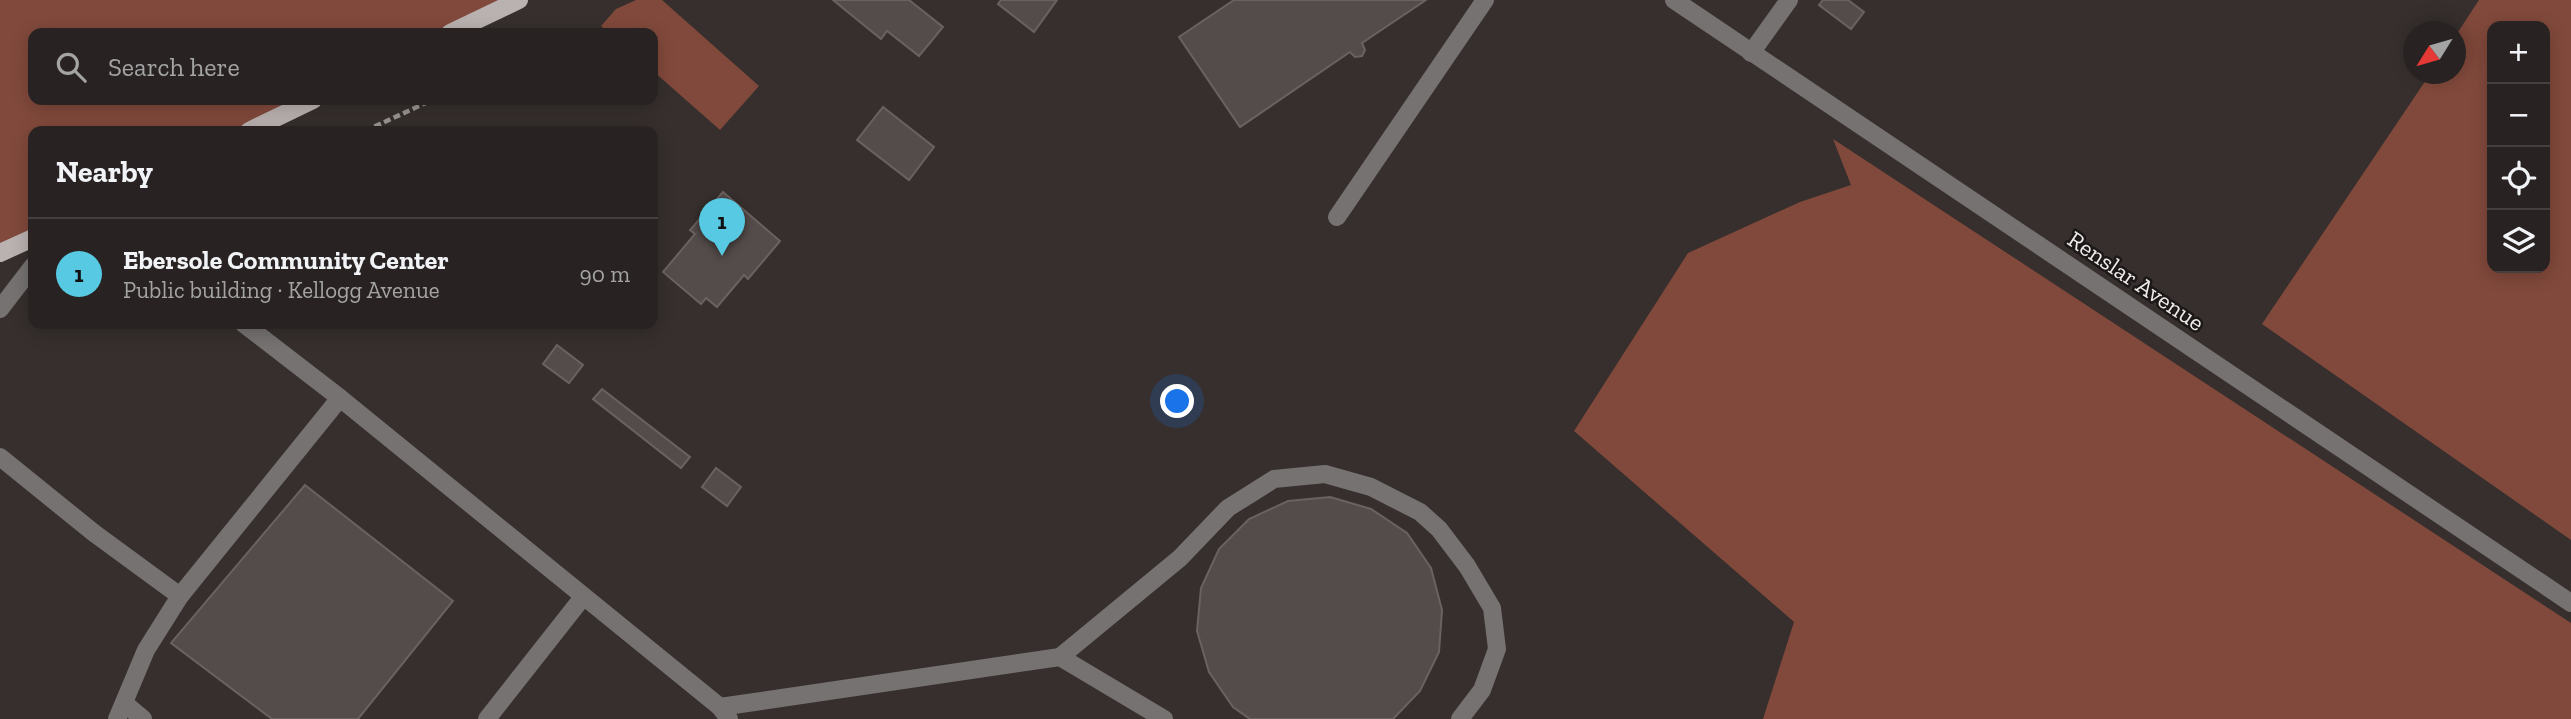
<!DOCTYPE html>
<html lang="en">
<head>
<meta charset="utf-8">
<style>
	:root { --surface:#282322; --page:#342f2f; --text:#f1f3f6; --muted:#a5a4a5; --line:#444040; --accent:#57c9e2 }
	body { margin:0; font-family:"Zilla Slab",serif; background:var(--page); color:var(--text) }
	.controls { position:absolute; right:21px; top:21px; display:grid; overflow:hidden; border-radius:14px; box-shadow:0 4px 18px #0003 }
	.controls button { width:63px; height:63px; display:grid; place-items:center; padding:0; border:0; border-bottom:2px solid var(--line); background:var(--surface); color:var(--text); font:35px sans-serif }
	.compass { position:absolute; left:2403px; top:21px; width:63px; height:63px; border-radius:50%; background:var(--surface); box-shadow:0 4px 18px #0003; rotate:233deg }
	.you { position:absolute; left:1178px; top:402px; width:24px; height:24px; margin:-18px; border:5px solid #fff; border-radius:50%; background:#1a73e8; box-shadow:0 0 0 10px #1a73e833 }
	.badge { display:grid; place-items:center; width:46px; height:46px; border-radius:50%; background:var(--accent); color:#111; font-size:23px; font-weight:700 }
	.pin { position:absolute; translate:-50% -58px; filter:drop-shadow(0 2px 4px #0008) }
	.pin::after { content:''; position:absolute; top:37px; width:24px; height:21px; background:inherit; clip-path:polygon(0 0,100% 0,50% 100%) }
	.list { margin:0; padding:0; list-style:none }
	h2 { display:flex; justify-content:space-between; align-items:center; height:91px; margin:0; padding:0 28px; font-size:30px }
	h2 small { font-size:23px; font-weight:400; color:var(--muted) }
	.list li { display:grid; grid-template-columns:46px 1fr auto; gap:21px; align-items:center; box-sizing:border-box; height:112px; padding:0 28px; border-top:2px solid var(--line) }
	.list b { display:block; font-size:26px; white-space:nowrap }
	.list p { margin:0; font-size:23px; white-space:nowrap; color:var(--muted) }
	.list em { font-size:23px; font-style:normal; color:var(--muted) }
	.icon { flex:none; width:38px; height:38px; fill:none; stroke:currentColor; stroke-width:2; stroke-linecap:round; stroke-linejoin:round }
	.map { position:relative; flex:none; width:2571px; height:719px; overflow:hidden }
	.search { position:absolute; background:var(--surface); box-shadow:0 4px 18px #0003; left:28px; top:28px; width:630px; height:77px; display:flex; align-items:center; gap:18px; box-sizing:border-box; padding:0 24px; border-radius:14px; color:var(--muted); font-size:26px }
	.panel { position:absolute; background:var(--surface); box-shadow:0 4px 18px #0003; left:28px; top:126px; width:630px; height:203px; border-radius:14px }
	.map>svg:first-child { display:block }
</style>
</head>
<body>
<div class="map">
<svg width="2571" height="719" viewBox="0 0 2571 719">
	<rect width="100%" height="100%" fill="#362f2d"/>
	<g fill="#81493b" fill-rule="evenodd">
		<polygon points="0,0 519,0 450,33 33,33 33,100 313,100 249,131 33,131 33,238 0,253"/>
		<polygon points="636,0 662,0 759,86 720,130 653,71 653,33 610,33 601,26 616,9"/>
		<path d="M2479,0h92v540l-309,-216 168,-250h26v-39zM2492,26h53v242h-53z"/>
		<polygon points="1833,139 2571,623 2571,719 1763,719 1794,622 1574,431 1688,253 1800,202 1851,185"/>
	</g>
	<g fill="#544c4a" stroke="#6b6260" stroke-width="2">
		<polygon points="833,0 909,0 943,27 919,56 887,31 881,39"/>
		<polygon points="1001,0 1057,0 1034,32 998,4"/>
		<polygon points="1234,0 1426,0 1362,43 1365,50 1362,56 1355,57 1350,52 1240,127 1179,37"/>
		<polygon points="1823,0 1848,0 1864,12 1851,29 1819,5"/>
		<polygon points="883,107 934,147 909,180 857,140"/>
		<polygon points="723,192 780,241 748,279 744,275 717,307 706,298 701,304 663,272 695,234 690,230"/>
		<polygon points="557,345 583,365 569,383 543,364"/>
		<polygon points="602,389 690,457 681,468 593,399"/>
		<polygon points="716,468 741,487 727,506 702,487"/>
		<polygon points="305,485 453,601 358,719 272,719 171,643"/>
		<polygon points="1330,497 1371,509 1407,533 1431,568 1442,610 1439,652 1420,691 1393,719 1250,719 1233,707 1209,672 1197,631 1201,588 1219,549 1249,519 1288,501"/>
	</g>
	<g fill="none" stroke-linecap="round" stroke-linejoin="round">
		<polyline stroke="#9a9493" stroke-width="4.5" stroke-dasharray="7 3.5" stroke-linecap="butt" points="365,131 432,100"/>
		<g stroke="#757271" stroke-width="18">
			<polyline points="1674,0 2571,603"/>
			<polyline points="1751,53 1789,0"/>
			<polyline points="1337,217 1485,0"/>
			<polyline points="0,309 33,266"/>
			<polyline points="244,324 340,398 720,707 729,719"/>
			<polyline points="0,457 94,533 180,596 340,398"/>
			<polyline points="1060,657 1164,719"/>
			<polyline points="124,703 143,719"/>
			<polyline points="720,707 1060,657 1180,558 1228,508 1274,479 1325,474 1371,487 1420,512 1439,529 1467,566 1492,608 1497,649 1482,690 1460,719"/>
			<polyline points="117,719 146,650 180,596"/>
			<polyline points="487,719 583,597"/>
		</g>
		<g stroke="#bab2b0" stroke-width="18">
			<polyline points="450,33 519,0"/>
			<polyline points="249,131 313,100"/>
			<polyline points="0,253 33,238"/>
		</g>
	</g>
	<g text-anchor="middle" stroke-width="5" stroke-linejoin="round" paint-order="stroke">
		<g font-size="24" fill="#f0ebea" stroke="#1b1817">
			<text transform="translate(2136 281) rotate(34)" y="8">Renslar Avenue</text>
		</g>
	</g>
</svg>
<div class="controls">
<button>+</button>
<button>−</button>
<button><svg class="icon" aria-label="locate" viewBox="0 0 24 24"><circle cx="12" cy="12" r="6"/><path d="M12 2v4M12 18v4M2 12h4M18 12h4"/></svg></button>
<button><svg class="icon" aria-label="layers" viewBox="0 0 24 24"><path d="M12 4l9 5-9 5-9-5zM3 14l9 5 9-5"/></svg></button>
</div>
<svg class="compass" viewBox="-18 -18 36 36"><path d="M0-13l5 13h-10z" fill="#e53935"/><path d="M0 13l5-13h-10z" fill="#a5a4a5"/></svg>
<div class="you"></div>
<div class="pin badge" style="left:722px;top:256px">1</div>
<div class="search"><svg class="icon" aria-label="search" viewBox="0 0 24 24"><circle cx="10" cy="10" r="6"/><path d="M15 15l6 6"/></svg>Search here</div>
<section class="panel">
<h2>Nearby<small></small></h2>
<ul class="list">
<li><span class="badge">1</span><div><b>Ebersole Community Center</b><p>Public building · Kellogg Avenue</p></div><em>90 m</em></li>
</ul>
</section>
</div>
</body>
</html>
